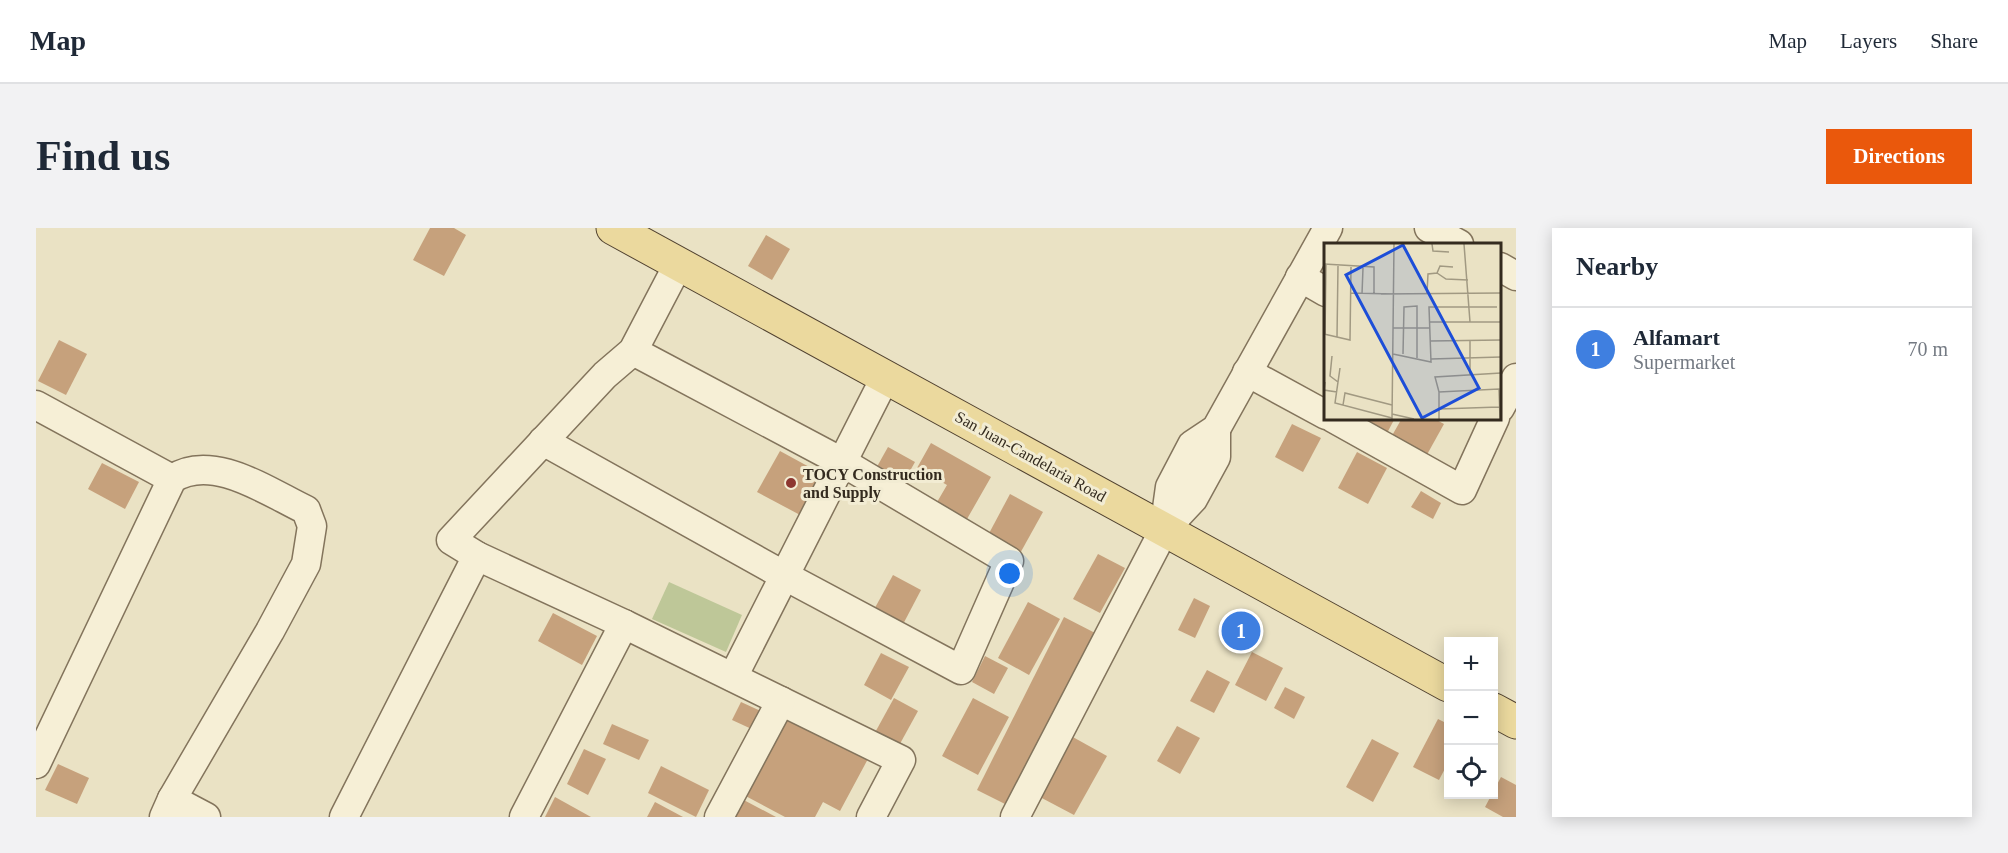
<!DOCTYPE html>
<html lang="en">
<head>
<meta charset="utf-8">
<style>
	:root { --surface:#fff; --page:#f2f2f3; --text:#1f2937; --muted:#747a83; --line:#e0e1e3; --accent:#ea580c }
	body { margin:0; font-family:Georgia,serif; background:var(--page); color:var(--text) }
	.controls { position:absolute; right:18px; bottom:18px; display:grid; overflow:hidden; border-radius:0px; box-shadow:0 3px 15px #0003 }
	.controls button { width:54px; height:54px; display:grid; place-items:center; padding:0; border:0; border-bottom:2px solid var(--line); background:var(--surface); color:var(--text); font:30px sans-serif }
	.you { position:absolute; left:974px; top:346px; width:21px; height:21px; margin:-15px; border:4px solid #fff; border-radius:50%; background:#1a73e8; box-shadow:0 0 0 9px #1a73e833 }
	.badge { display:grid; place-items:center; width:39px; height:39px; border-radius:50%; background:var(--accent); color:#fff; font-size:20px; font-weight:700 }
	.pin { position:absolute; translate:-50% -50%; border:3px solid #fff; box-shadow:0 2px 6px #0006 }
	.list { margin:0; padding:0; list-style:none }
	h2 { display:flex; justify-content:space-between; align-items:center; height:78px; margin:0; padding:0 24px; font-size:26px }
	h2 small { font-size:20px; font-weight:400; color:var(--muted) }
	.list li { display:grid; grid-template-columns:39px 1fr auto; gap:18px; align-items:center; box-sizing:border-box; height:84px; padding:0 24px; border-top:2px solid var(--line) }
	.list b { display:block; font-size:22px; white-space:nowrap }
	.list p { margin:0; font-size:20px; white-space:nowrap; color:var(--muted) }
	.list em { font-size:20px; font-style:normal; color:var(--muted) }
	.icon { flex:none; width:33px; height:33px; fill:none; stroke:currentColor; stroke-width:2; stroke-linecap:round; stroke-linejoin:round }
	.map { position:relative; flex:none; width:1480px; height:589px; overflow:hidden; border-radius:0px }
	header { display:flex; align-items:center; gap:36px; box-sizing:border-box; height:84px; padding:0 30px; background:var(--surface); border-bottom:2px solid var(--line) }
	header strong { font-size:28px }
	nav { display:flex; gap:33px; margin-inline-start:auto; font-size:21px }
	.intro { display:flex; align-items:center; justify-content:space-between; box-sizing:border-box; height:144px; padding:0 36px }
	h1 { margin:0; font-size:42px }
	.button { padding:15px 27px; border-radius:0px; background:var(--accent); color:#fff; font-size:21px; font-weight:700 }
	main { display:flex; gap:36px; padding:0 36px }
	aside { flex:1; background:var(--surface); border-radius:0px; box-shadow:0 3px 15px #0003 }
	.map>svg:first-child { display:block }
</style>
</head>
<body>
<header>
<strong>Map</strong>
<nav><a>Map</a><a>Layers</a><a>Share</a></nav>
</header>
<div class="intro"><h1>Find us</h1><a class="button">Directions</a></div>
<main>
<div class="map">
<svg width="1480" height="589" viewBox="0 0 1480 589">
	<rect width="100%" height="100%" fill="#eae2c4"/>
	<polygon fill="#bec798" points="633,354 706,387 690,424 616,391"/>
	<g fill="#c6a17c">
		<polygon points="394,0 418,0 430,7 408,48 377,32"/>
		<polygon points="730,7 754,21 736,52 712,38"/>
		<polygon points="23,112 51,126 30,167 2,153"/>
		<polygon points="1318,190 1359,190 1350,207"/>
		<polygon points="1366,190 1397,190 1408,196 1388,232 1353,213"/>
		<polygon points="1256,196 1285,210 1267,244 1239,229"/>
		<polygon points="895,215 955,249 927,298 897,281 911,257 881,240"/>
		<polygon points="852,219 879,234 865,259 838,244"/>
		<polygon points="744,223 788,247 766,288 721,264"/>
		<polygon points="1321,224 1351,240 1332,276 1302,260"/>
		<polygon points="66,235 103,254 89,281 52,261"/>
		<polygon points="1385,263 1405,275 1397,291 1375,279"/>
		<polygon points="974,266 1007,284 982,329 950,311"/>
		<polygon points="1062,326 1089,340 1064,385 1037,371"/>
		<polygon points="857,347 885,362 864,402 835,387"/>
		<polygon points="1158,370 1174,378 1159,410 1142,402"/>
		<polygon points="992,374 1024,391 993,447 962,430"/>
		<polygon points="517,385 561,408 546,437 502,413"/>
		<polygon points="1199,385 1224,398 1212,422 1186,409"/>
		<polygon points="1028,389 1061,406 973,578 941,562"/>
		<polygon points="1216,424 1247,440 1230,473 1199,457"/>
		<polygon points="845,425 873,439 855,472 828,457"/>
		<polygon points="949,428 972,440 958,466 936,454"/>
		<polygon points="1171,442 1194,454 1178,485 1154,473"/>
		<polygon points="1249,459 1269,469 1258,491 1238,480"/>
		<polygon points="858,470 882,483 860,523 836,510"/>
		<polygon points="937,470 973,489 942,547 906,528"/>
		<polygon points="705,474 729,485 720,503 696,492"/>
		<polygon points="748,483 833,529 804,583 787,574 779,589 749,589 704,565"/>
		<polygon points="1402,491 1412,496 1412,535 1403,552 1377,539"/>
		<polygon points="576,496 613,512 603,532 567,516"/>
		<polygon points="1141,498 1164,510 1144,546 1121,533"/>
		<polygon points="1035,508 1071,528 1038,587 1002,568"/>
		<polygon points="1336,511 1363,525 1337,574 1310,559"/>
		<polygon points="548,521 570,531 552,567 531,556"/>
		<polygon points="22,536 53,550 41,576 9,562"/>
		<polygon points="625,538 673,562 660,589 612,565"/>
		<polygon points="1465,549 1480,557 1480,589 1467,589 1449,579"/>
		<polygon points="519,569 555,589 509,589"/>
		<polygon points="704,570 740,589 694,589"/>
		<polygon points="619,574 647,589 611,589"/>
	</g>
	<g fill="none" stroke-linecap="round" stroke-linejoin="round">
		<defs>
			<g id="minor">
				<polyline points="1393,0 1423,16"/>
				<polyline points="643,35 597,123 569,147 415,312 441,328 588,396 865,532 835,589"/>
				<polyline points="1464,39 1480,48"/>
				<polyline points="1264,49 1290,64"/>
				<polyline points="1211,144 1290,187"/>
				<polyline points="0,177 136,251"/>
				<polyline points="1464,180 1480,150"/>
				<polyline points="1297,190 1426,262 1459,190"/>
				<polyline points="507,213 749,348 925,442 973,333 806,234 597,123"/>
				<polyline points="1128,302 1134,259 1156,217 1180,201 1292,0"/>
				<polyline points="697,449 850,148"/>
				<path d="M0,536l136,-285c40,-27 96,13 134,31l6,16 -6,38 -36,67 -98,168 -8,18"/>
				<polyline points="136,571 170,589"/>
				<polyline points="308,589 441,328"/>
				<polyline points="488,589 588,396"/>
				<polyline points="683,589 745,473"/>
				<polyline points="979,589 1128,302 1157,271 1180,229 1180,201"/>
			</g>
			<g id="major">
				<polyline points="577,0 1412,457"/>
				<polyline points="1458,482 1480,494"/>
			</g>
		</defs>
		<use href="#minor" stroke="#83745c" stroke-width="31"/>
		<use href="#major" stroke="#514230" stroke-width="35"/>
		<use href="#minor" stroke="#f6efd6" stroke-width="28"/>
		<use href="#major" stroke="#ebd99e" stroke-width="33"/>
	</g>
	<circle fill="#8d3730" stroke="#f2ecd3" stroke-width="2" cx="755" cy="255" r="6"/>
	<g text-anchor="middle" stroke-width="6" stroke-linejoin="round" paint-order="stroke">
		<g font-size="16" fill="#342b1f" stroke="#f2ecd3">
			<text transform="translate(995 228) rotate(29)" y="6">San Juan-Candelaria Road</text>
		</g>
		<g font-size="16" font-weight="bold" fill="#342b1f" stroke="#f2ecd3" text-anchor="start">
			<text x="767" y="252">TOCY Construction<tspan x="767" dy="18">and Supply</tspan></text>
		</g>
	</g>
	<g transform="translate(1288 15)">
		<rect width="177" height="177" fill="#eae2c4"/>
		<path fill="none" stroke="#a19982" stroke-width="1.5" d="M108,1l1,7 16,1M140,1l6,78M0,21l50,3v27M113,30l9,6 22,1M27,50l42,1M103,50l1,-19 9,-1 3,-7 13,1M38,51l1,-26M57,51l120,-1M106,79h71M69,85h37M0,91l26,6 1,-73M1,91l1,-70M13,94l1,-71M106,98l71,-1M69,111l38,8 -2,-55h68M79,111l1,-47 13,-1v52M8,113l-2,20 8,6M107,116l70,-2M16,125l-5,35 57,15M146,132v-35M1,139l-1,8 13,2M19,162l2,-12 47,12M115,166l60,-2M68,171l22,5M68,176l2,-175M115,176v-27M176,176l-1,-30 -60,3 -4,-15 66,-4"/>
		<path fill="#1d4ed8" fill-opacity="0.15" stroke="#1d4ed8" stroke-width="3" d="M79,2l76,143 -57,30 -76,-143z"/>
		<rect width="177" height="177" fill="none" stroke="#342b1f" stroke-width="3"/>
	</g>
</svg>
<div class="controls">
<button>+</button>
<button>−</button>
<button><svg class="icon" aria-label="locate" viewBox="0 0 24 24"><circle cx="12" cy="12" r="6"/><path d="M12 2v4M12 18v4M2 12h4M18 12h4"/></svg></button>
</div>
<div class="you"></div>
<div class="pin badge" style="left:1205px;top:403px;background:#3f7fe0">1</div>
</div>
<aside>
<h2>Nearby<small></small></h2>
<ul class="list">
<li><span class="badge" style="background:#3f7fe0">1</span><div><b>Alfamart</b><p>Supermarket</p></div><em>70 m</em></li>
</ul>
</aside>
</main>
</body>
</html>
